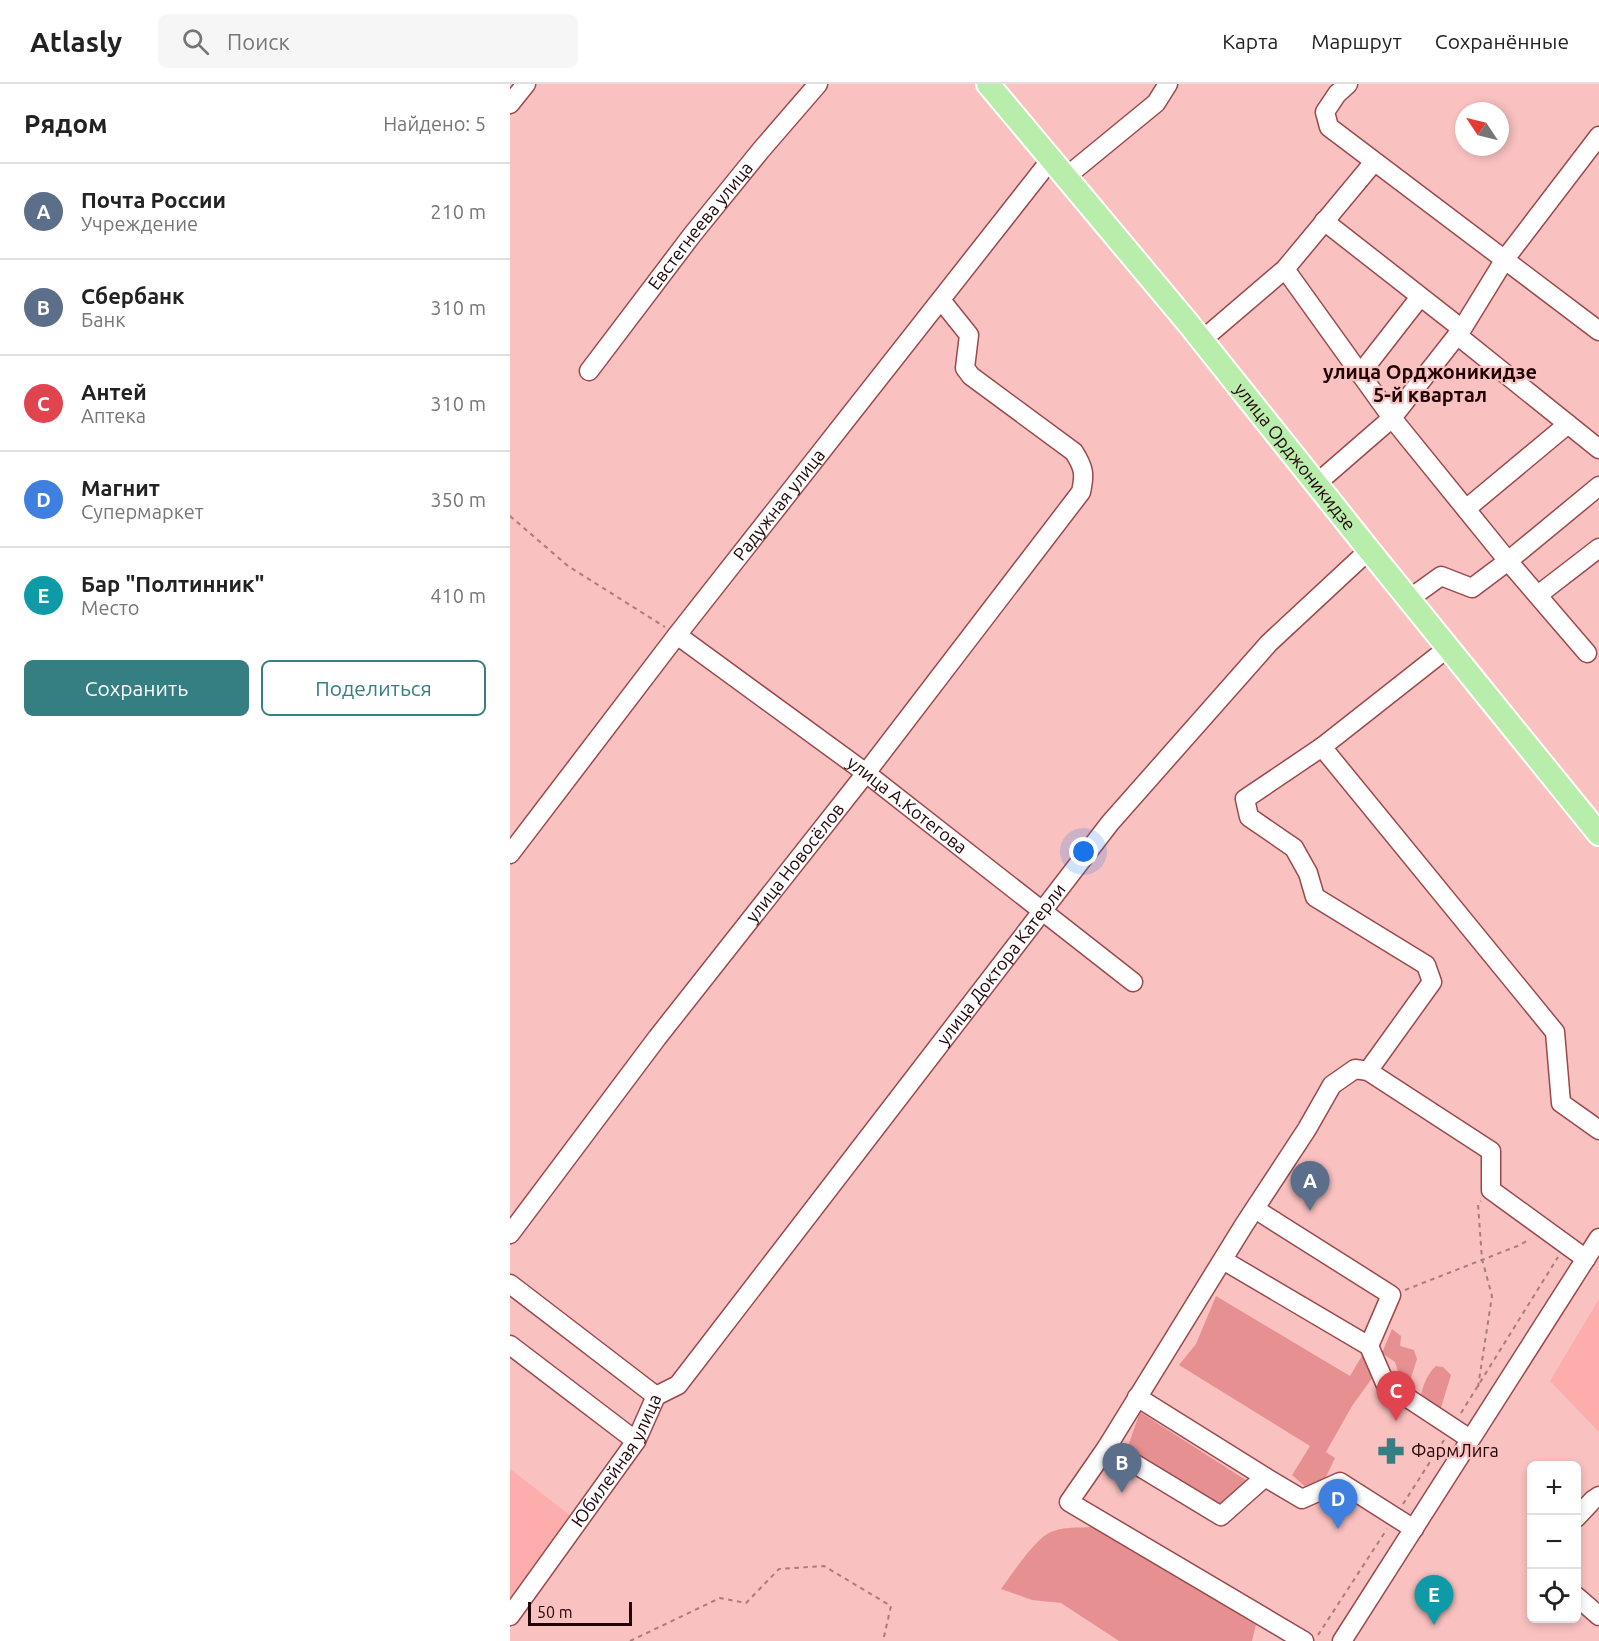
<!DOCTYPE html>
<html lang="ru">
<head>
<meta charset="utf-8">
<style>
	:root { --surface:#fff; --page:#f6f6f6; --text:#222; --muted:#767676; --line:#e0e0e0; --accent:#357e81 }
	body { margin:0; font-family:Ubuntu,sans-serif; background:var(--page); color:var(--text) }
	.controls { position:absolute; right:18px; bottom:18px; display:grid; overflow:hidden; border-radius:9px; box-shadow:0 3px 9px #0003 }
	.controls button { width:54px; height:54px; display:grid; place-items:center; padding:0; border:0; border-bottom:2px solid var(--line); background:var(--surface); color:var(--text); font:30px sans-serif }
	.compass { position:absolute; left:945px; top:18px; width:54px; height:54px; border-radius:50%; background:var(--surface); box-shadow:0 3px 9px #0003; rotate:305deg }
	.scale { position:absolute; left:18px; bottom:15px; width:104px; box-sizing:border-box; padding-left:6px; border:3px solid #200305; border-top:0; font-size:16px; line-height:21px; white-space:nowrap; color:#200305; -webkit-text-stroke:4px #f9c1c0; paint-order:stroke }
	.you { position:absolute; left:574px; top:768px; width:21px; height:21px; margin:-15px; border:4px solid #fff; border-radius:50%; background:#1a73e8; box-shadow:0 0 0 9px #1a73e833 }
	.badge { display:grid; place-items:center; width:39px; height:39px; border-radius:50%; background:var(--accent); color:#fff; font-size:20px; font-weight:700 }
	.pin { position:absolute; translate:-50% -50px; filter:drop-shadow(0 2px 3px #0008) }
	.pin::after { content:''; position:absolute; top:32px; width:21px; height:18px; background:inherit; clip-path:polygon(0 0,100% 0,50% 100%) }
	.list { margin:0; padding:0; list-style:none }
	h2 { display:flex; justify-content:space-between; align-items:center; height:78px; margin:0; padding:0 24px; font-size:26px }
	h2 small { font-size:20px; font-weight:400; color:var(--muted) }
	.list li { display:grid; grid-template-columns:39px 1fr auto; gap:18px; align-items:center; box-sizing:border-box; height:96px; padding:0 24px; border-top:2px solid var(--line) }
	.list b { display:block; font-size:22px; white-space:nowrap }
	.list p { margin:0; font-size:20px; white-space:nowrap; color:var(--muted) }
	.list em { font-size:20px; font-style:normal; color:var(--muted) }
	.actions { display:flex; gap:12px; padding:18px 24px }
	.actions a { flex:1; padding:14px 0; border:2px solid var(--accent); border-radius:9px; text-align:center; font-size:21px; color:var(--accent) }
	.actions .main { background:var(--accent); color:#fff }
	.icon { flex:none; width:33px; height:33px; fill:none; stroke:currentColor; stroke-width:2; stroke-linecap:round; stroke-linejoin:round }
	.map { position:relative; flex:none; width:1089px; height:1557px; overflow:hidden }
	header { display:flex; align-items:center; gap:36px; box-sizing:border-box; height:84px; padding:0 30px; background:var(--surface); border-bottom:2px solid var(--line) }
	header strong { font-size:28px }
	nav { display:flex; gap:33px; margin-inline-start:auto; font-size:21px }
	.search { width:420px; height:54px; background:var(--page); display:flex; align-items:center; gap:15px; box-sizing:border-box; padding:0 21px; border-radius:9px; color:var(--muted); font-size:22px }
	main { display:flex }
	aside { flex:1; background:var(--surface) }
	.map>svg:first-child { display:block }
</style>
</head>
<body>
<header>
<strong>Atlasly</strong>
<div class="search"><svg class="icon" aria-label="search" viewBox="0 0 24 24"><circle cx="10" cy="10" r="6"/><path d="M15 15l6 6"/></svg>Поиск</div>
<nav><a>Карта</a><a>Маршрут</a><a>Сохранённые</a></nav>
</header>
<main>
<aside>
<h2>Рядом<small>Найдено: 5</small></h2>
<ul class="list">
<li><span class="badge" style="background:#5c6f8a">A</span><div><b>Почта России</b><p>Учреждение</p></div><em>210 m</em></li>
<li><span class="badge" style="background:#5c6f8a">B</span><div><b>Сбербанк</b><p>Банк</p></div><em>310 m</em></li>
<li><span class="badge" style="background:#e0444e">C</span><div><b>Антей</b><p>Аптека</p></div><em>310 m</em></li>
<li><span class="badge" style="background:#3f7fe0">D</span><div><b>Магнит</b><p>Супермаркет</p></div><em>350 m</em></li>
<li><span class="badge" style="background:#0f9aa8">E</span><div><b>Бар &quot;Полтинник&quot;</b><p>Место</p></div><em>410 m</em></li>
</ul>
<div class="actions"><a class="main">Сохранить</a><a>Поделиться</a></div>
</aside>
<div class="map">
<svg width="1089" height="1557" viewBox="0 0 1089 1557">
	<rect width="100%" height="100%" fill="#f9c1c0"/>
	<g fill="#fdadac">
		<polygon points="1089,1215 1089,1348 1040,1297"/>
		<polygon points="0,1385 61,1432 0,1516"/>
	</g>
	<g fill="#e79091">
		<polygon points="706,1212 840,1292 856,1265 863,1293 842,1322 816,1368 825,1374 812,1401 799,1406 782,1391 800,1362 669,1281 686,1260"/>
		<polygon points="882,1245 891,1252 890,1262 904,1266 907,1275 898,1303 892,1300 885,1278 872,1269"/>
		<path d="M926,1282l7,1 8,8 -12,39 -19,-13c2,-13 6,-26 16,-35z"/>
		<polygon points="630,1328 742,1400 706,1424 617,1365"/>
		<path d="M583,1443l32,15 131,83 -4,16h-133l-58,-38 -29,-3 -31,-11c10,-14 32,-46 46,-55 13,-8 31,-6 46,-7z"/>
	</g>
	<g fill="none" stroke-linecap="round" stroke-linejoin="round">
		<defs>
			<g id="minor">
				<polyline points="838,0 827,10 815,28 819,43 1089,247"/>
				<polyline points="0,20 16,0"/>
				<polyline points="557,92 646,19 658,0"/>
				<polyline points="814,137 952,245"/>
				<polyline points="775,185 882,334 806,400"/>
				<polyline points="947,251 1089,365"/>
				<polyline points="692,256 775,185 864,78"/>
				<path id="s1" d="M79,287l103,-136 69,-85 57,-66"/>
				<polyline points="850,290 910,213"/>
				<polyline points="956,425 1058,340"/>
				<polyline points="1028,511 1089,464"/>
				<polyline points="899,515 931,492 962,504 998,477 882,334 952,245 995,175 1089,52"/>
				<path id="s2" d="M167,551l189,138 267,209"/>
				<polyline points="1077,569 998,477 1089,402"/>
				<polyline points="812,663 1045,948 1051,1019 1089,1046"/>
				<path id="s3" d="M0,770l167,-219 375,-477"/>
				<polyline points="858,987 922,898 916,881 805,813 798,789 784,764 739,733 735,715 812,663 939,563"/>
				<polyline points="745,1125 881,1211 859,1262 875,1299 960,1355"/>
				<path id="s4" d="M0,1150l147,-196 209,-265 215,-281c4,-18 3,-24 -7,-40l-103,-76 -6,-8 4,-33 -28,-35"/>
				<polyline points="713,1176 859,1262"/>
				<polyline points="0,1200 146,1312"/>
				<polyline points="0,1261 126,1357"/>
				<path id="s5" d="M146,1312l22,-11 432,-562 159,-180 100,-93"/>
				<polyline points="627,1313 755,1393"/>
				<polyline points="597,1363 711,1432 755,1393 792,1415 830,1398 904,1445"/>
				<polyline points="1066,1434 1083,1416 1089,1412"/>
				<polyline points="1066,1512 1089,1532"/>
				<path id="s6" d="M0,1532l126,-175 20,-45"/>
				<polyline points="794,1557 559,1418 597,1363 734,1141 797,1045 822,1001 845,985 858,987 981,1067 981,1106 1076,1175"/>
				<polyline points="832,1557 1089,1154"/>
			</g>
			<g id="major">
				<path id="s7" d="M478,0l200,239 181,227 230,284"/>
			</g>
		</defs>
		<use href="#minor" stroke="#9b494c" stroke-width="21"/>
		<use href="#major" stroke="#fff" stroke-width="26"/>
		<g stroke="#aa7c7c" stroke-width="2" stroke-dasharray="4.5 4.5" stroke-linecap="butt">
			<polyline points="0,432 58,482 155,543"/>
			<polyline points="895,1206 1010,1161 1020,1155"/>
			<polyline points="968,1303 982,1212 972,1175 968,1120 971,1117"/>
			<polyline points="951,1329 1048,1173"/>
			<polyline points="893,1420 934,1356"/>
			<polyline points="808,1551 877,1445"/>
			<polyline points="120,1557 210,1514 236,1519 269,1485 314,1482 381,1522 373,1557"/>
		</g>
		<use href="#minor" stroke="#fff" stroke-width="18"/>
		<use href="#major" stroke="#b8edab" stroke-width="22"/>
	</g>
	<defs>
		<symbol id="pharmacy-bare" viewBox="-9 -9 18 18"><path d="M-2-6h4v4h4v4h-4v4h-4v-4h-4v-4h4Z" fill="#357e81" stroke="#f9c1c0" stroke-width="2.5" paint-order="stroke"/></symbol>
	</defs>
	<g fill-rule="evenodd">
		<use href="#pharmacy-bare" x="862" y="1348" width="38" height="38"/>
	</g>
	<g text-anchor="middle" stroke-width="4.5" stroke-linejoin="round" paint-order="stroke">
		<g font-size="18" fill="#200305" stroke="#f9c1c0">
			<text dy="6" stroke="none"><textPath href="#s1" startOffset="183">Евстегнеева улица</textPath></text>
			<text dy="6" stroke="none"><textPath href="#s7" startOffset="483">улица Орджоникидзе</textPath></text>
			<text dy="6" stroke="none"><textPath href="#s3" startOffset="441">Радужная улица</textPath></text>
			<text dy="6" stroke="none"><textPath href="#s2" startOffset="286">улица А.Котегова</textPath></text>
			<text dy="6" stroke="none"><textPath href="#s4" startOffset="468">улица Новосёлов</textPath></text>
			<text dy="6" stroke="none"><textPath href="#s5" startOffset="555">улица Доктора Катерли</textPath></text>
			<text dy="6" stroke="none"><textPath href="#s6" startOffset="189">Юбилейная улица</textPath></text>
		</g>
		<g font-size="18" fill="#200305" stroke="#f9c1c0" text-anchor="start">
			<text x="901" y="1373">ФармЛига</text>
		</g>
		<g font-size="20" font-weight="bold" fill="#200305" stroke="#f9c1c0">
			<text x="920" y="295">улица Орджоникидзе<tspan x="920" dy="23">5-й квартал</tspan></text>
		</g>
	</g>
</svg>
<div class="controls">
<button>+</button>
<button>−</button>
<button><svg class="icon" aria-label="locate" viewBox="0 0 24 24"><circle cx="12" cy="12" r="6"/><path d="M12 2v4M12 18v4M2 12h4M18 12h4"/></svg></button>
</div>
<svg class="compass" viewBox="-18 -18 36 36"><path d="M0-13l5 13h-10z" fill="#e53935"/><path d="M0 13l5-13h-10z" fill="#767676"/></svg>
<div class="scale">50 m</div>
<div class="you"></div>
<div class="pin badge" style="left:800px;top:1127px;background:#5c6f8a">A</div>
<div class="pin badge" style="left:612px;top:1409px;background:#5c6f8a">B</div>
<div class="pin badge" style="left:886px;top:1337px;background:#e0444e">C</div>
<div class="pin badge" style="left:828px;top:1445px;background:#3f7fe0">D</div>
<div class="pin badge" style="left:924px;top:1541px;background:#0f9aa8">E</div>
</div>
</main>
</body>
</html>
